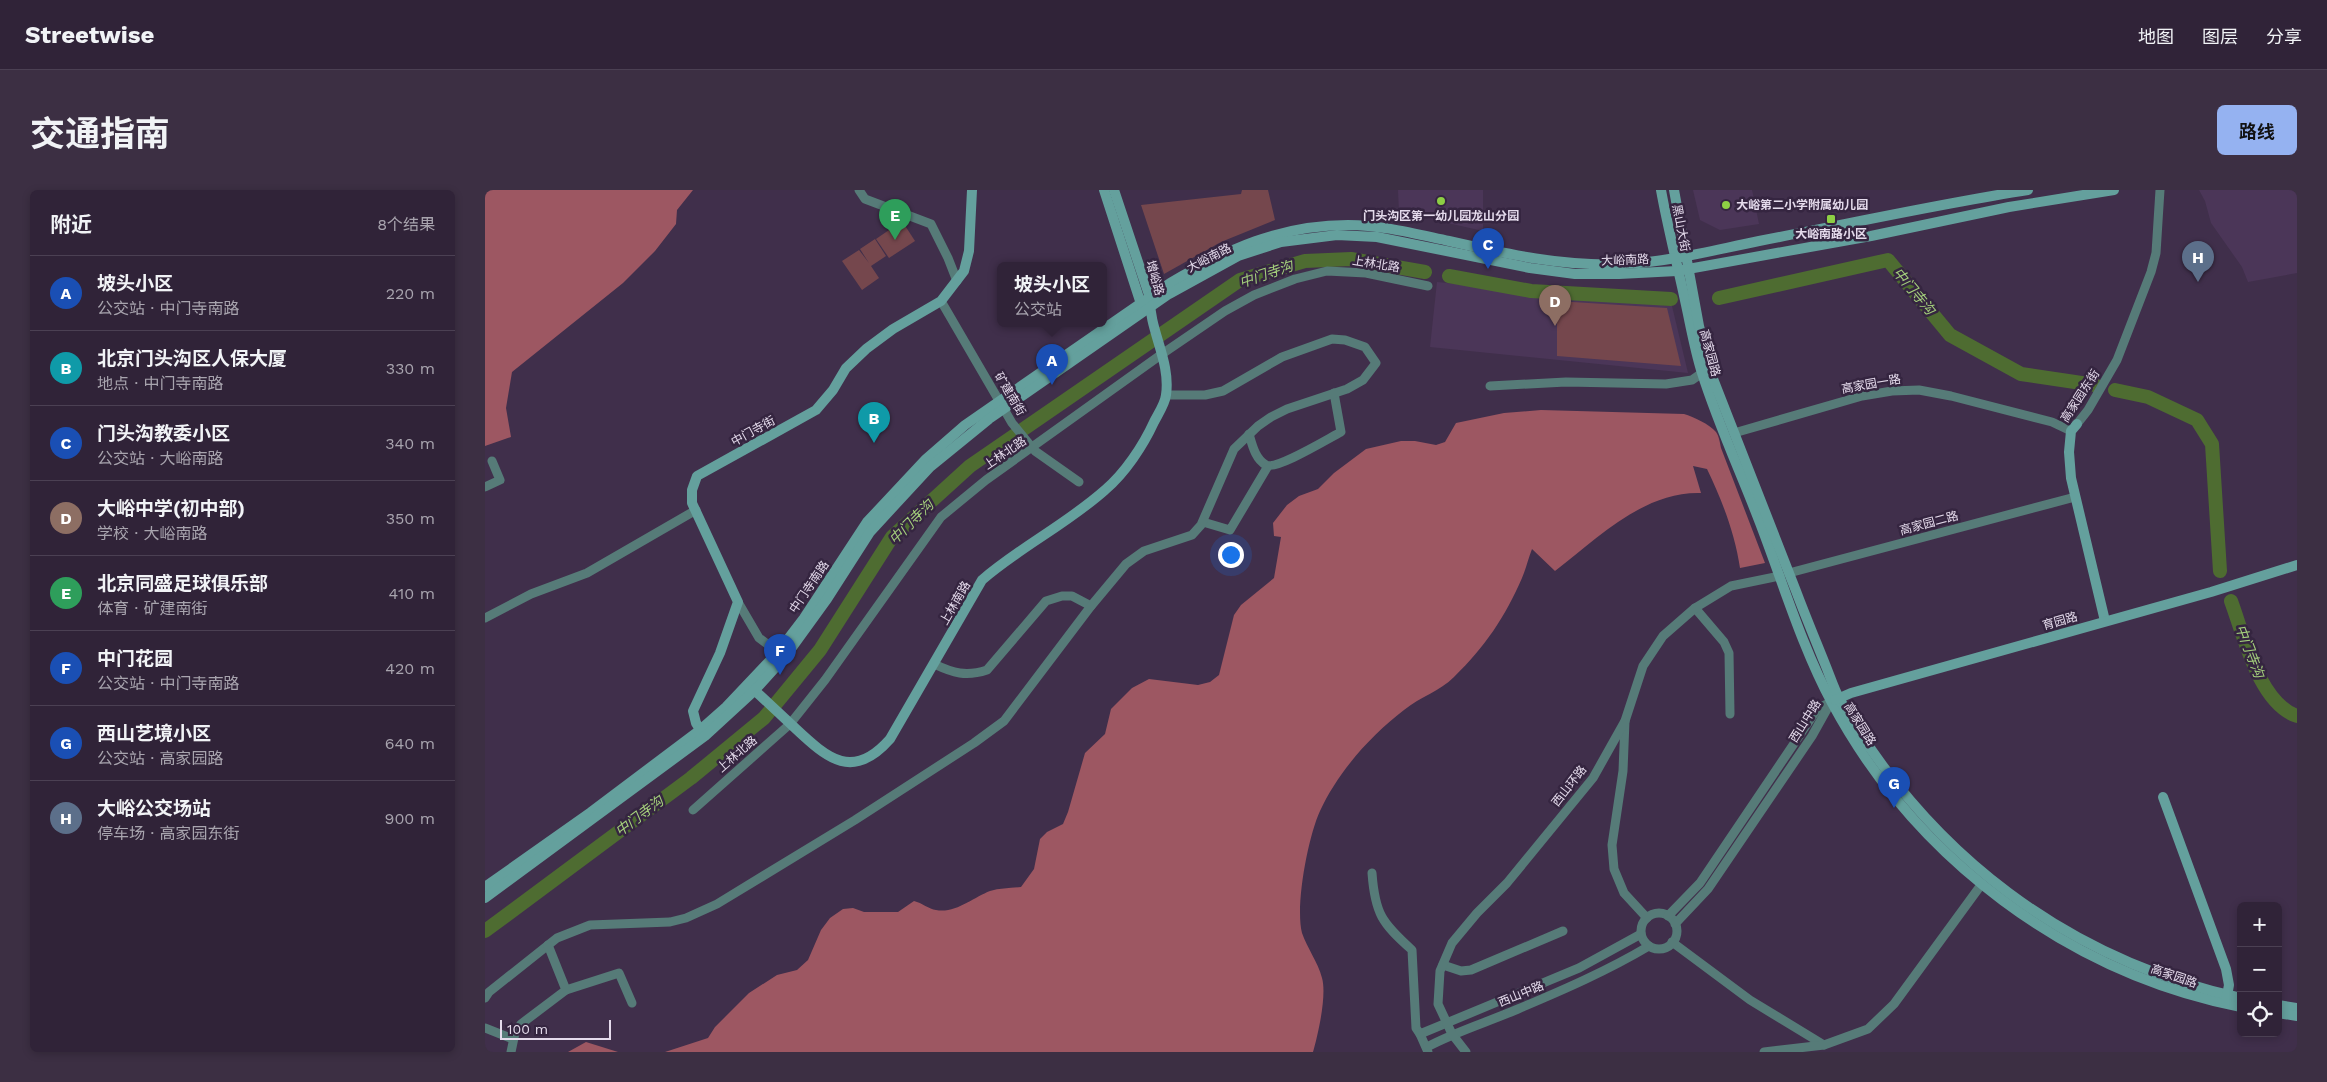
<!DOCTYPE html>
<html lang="zh">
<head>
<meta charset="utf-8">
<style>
	:root { --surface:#302338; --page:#3c2f43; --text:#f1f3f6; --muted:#a8a4ae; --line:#4b4053; --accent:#95b2f1 }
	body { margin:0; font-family:"Work Sans","Noto Sans SC",sans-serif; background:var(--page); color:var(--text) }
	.controls { position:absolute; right:15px; bottom:15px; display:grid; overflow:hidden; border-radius:8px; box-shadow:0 2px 8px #0003 }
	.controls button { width:45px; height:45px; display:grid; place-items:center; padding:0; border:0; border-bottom:1px solid var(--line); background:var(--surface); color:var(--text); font:25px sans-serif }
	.scale { position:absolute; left:15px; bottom:12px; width:111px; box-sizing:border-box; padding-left:5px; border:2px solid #e5dbec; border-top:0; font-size:14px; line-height:18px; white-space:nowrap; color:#e5dbec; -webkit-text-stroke:4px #352540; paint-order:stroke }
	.you { position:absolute; left:745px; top:364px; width:18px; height:18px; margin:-12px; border:4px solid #fff; border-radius:50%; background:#1a73e8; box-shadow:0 0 0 8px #1a73e833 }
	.badge { display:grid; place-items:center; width:32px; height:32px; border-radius:50%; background:var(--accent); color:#fff; font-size:16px; font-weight:700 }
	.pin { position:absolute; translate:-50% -41px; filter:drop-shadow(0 1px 2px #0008) }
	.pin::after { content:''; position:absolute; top:26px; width:18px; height:15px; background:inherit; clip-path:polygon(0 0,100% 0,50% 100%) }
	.popup { position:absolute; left:512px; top:72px; width:110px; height:65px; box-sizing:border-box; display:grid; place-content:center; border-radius:8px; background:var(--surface); filter:drop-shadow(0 1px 4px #0005); font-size:16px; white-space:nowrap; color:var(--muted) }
	.popup b { font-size:19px; color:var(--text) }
	.popup::after { content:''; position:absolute; left:50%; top:100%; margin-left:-10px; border:10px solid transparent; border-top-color:var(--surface) }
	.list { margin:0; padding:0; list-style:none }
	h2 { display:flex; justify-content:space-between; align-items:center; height:65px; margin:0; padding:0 20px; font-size:21px }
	h2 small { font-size:16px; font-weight:400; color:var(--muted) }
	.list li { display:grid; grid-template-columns:32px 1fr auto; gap:15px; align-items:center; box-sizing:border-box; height:75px; padding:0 20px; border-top:1px solid var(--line) }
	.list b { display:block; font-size:19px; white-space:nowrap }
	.list p { margin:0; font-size:16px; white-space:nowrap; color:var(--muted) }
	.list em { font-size:16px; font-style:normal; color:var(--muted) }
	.icon { flex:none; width:28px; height:28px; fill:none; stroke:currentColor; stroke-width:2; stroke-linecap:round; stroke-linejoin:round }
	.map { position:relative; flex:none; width:1812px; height:862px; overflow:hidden; border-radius:8px }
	header { display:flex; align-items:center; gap:30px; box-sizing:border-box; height:70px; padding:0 25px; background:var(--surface); border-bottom:1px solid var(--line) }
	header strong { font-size:24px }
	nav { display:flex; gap:28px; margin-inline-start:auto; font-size:18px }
	.intro { display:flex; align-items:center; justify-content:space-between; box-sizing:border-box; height:120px; padding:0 30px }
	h1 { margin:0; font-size:35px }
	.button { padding:12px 22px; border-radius:8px; background:var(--accent); color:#111; font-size:18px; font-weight:700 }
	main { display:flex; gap:30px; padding:0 30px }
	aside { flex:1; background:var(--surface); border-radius:8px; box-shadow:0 2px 8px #0003 }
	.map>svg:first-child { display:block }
</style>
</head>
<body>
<header>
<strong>Streetwise</strong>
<nav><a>地图</a><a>图层</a><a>分享</a></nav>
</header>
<div class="intro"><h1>交通指南</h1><a class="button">路线</a></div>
<main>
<aside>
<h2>附近<small>8个结果</small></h2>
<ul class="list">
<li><span class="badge" style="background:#1a4fb4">A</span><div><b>坡头小区</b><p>公交站 · 中门寺南路</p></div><em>220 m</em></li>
<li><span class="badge" style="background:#0f9aa8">B</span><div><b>北京门头沟区人保大厦</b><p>地点 · 中门寺南路</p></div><em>330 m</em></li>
<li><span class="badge" style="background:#1a4fb4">C</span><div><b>门头沟教委小区</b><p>公交站 · 大峪南路</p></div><em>340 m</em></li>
<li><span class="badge" style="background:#8d6e63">D</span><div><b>大峪中学(初中部)</b><p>学校 · 大峪南路</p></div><em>350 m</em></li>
<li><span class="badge" style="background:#2e9e5b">E</span><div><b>北京同盛足球俱乐部</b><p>体育 · 矿建南街</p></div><em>410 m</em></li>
<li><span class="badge" style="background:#1a4fb4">F</span><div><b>中门花园</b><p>公交站 · 中门寺南路</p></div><em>420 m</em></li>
<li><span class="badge" style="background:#1a4fb4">G</span><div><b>西山艺境小区</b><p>公交站 · 高家园路</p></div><em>640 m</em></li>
<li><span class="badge" style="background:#5c6f8a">H</span><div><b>大峪公交场站</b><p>停车场 · 高家园东街</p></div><em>900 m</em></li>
</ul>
</aside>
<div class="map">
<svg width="1812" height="862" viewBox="0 0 1812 862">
	<rect width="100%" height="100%" fill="#402f4b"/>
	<g fill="#4b3658">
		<polygon points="913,0 998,0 998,41 914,22"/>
		<polygon points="1208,0 1267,0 1274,34 1235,40 1215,30"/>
		<polygon points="1714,0 1812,0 1812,83 1763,92 1757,77 1726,33 1720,11"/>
		<polygon points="952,92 1187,116 1203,183 945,157"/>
	</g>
	<g fill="#75474d">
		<polygon points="757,0 783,0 790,30 736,52 679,84 656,15 756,4"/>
		<polygon points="417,31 430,51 404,68 391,49"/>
		<polygon points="390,49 401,66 386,76 394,88 377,100 357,71 374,60 384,73 375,59"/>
		<polygon points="1072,111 1182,118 1196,176 1072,166"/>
	</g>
	<g fill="#9d5762">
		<polygon points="0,0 208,0 192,20 191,34 170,61 138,93 27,182 21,218 26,247 0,256"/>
		<path d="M1056,220l143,4c10,3 25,10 32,18 3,4 4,11 5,16l44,115 -25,5c-5,-34 -18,-68 -33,-99l-14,-3 8,27c-57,-2 -103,45 -146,78l-23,-22c-4,10 -6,20 -10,29 -17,39 -37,69 -68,99 -14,14 -34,20 -50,33 -33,25 -66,62 -84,101 -12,26 -25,95 -18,122 5,15 16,29 20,45 5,17 -4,57 -9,74h-648l43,-14 7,-11 34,-34 28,-18 20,-5 11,-10 13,-30 9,-12 13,-9 10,-1 11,4h34l16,-11c8,2 15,8 22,9 19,4 38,-13 54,-19 10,-3 21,-3 31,-4l13,-18 6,-30 7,-7 16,-8 5,-12 17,-59 20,-19 6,-25 21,-21 17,-9 49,6 12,-3 9,-7 15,-60 7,-10 33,-27 7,-41 -7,-1 -1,-13 14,-18 12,-9 19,-7 16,-16 32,-24 35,-8h14l21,4 9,-3 11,-19 48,-10z"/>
		<polygon points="101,852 133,862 83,862"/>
	</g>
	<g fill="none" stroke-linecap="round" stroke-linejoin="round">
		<g stroke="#4e6c31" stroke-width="14">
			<polyline points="964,86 1046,101 1186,109"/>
			<polyline points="1234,108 1403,70 1465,145 1536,184 1610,195"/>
			<polyline points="1630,200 1663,207 1712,230 1727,254 1735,381"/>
			<path d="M1746,411c13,35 28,102 66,115"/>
			<polyline points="0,741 206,588 279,528 335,460 407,347 485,276 755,90 820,71 866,69 940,82"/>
		</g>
		<g stroke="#567b78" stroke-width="9">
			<polyline points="374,0 380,9 446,34 463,68 472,91"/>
			<polyline points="456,111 527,233 550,261 594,292"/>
			<polyline points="1005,196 1081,192 1181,194 1207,190 1217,183"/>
			<polyline points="1592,234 1603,220 1632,170 1666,82 1671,63 1675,0"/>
			<polyline points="1249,243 1377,206 1407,201 1434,200 1466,206 1567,232 1586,241"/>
			<path d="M764,244c3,10 6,25 17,31 11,5 63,-27 75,-33l-7,-39"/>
			<polyline points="0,297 15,290 7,271"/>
			<polyline points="718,332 745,340 783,276"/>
			<polyline points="1304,383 1590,307"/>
			<polyline points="253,412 274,448 297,465"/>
			<polyline points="1210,418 1239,452 1244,463 1245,524"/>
			<polyline points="0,428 46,404 102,383 211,320"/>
			<path d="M449,474c19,9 32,13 53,6l59,-69 16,-5h10l19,10"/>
			<polyline points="1140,531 1138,581 1127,655 1129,679 1139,703 1162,728"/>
			<polyline points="208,620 305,534 340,490 456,327 501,290 677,164 740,121 769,105 810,89 842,81 881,83 943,96"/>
			<path d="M887,683c3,41 10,50 40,77l4,78 4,6 8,18"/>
			<circle cx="1174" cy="741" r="18"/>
			<polyline points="1183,726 1215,693 1333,518 1346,512"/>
			<polyline points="1190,734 1223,699 1327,546 1346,512"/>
			<polyline points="1187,752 1265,810 1339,855"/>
			<polyline points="958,775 976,781 986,780 1078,741"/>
			<polyline points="81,800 134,783 147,813"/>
			<polyline points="0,808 4,802 72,748 105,735 185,732 201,728 232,714 370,630 489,553 519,531 606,416 641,374 659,361 707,345 716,335 749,259 773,236 786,227 802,219 862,199 878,190 891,173 880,157 860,150 847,149 797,167 738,201 720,205 681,205"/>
			<polyline points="0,838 28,849"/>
			<polyline points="935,844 1094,778 1156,744"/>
			<path d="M942,857c30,-16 61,-25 91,-38 45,-19 89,-38 131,-63"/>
			<polyline points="26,862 30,843 36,834 81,800 63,755"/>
			<polyline points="981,862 967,844 953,814 955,781 967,753 992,723 1022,693 1108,588 1140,531 1158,476 1178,446 1210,418 1246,396 1295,386"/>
			<polyline points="1279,862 1339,855 1383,839 1409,814 1496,695"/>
		</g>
		<g stroke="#64a09d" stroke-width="10">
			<polyline points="619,0 656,114 662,117"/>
			<path d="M1176,0c7,39 17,77 25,115 5,23 9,46 16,68 16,51 39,100 58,150 23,60 42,124 72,180 83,155 236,270 409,304"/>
			<path d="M1189,0l25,136 11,45c29,73 57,147 86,220 9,24 19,48 29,73 5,12 9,25 15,36 88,154 227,260 401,298"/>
			<polyline points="1592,234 1586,241 1584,262 1586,288 1620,431"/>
			<path d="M265,496c15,14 30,28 45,42 33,31 58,53 95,11l92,-159c38,-33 85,-56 123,-90 20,-17 38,-44 49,-68 4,-8 11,-18 12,-27 5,-34 -17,-65 -16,-97l-36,-108"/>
			<polyline points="1350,510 1366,503 1726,402 1812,375"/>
			<polyline points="218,544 211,533 208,521 235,463 253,412 207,313 207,300 212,286 331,220 348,200 361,178 381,159 408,139 456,111 479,81 484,61 487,0"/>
			<polyline points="1678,607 1741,779 1744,795 1741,811"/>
			<path d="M0,697l106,-75 109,-82 26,-23 52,-55 26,-34 63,-96 59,-63 39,-34 205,-142c58,-34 110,-58 178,-58 34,0 68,9 101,16 57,13 116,26 175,23 45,-2 90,-14 135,-23 89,-17 179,-37 269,-51"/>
			<polyline points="0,708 220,546 269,501 300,467 342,409 385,342 445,277 504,229 684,104 753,66 796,52 852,45 892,47 1045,78 1090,84 1134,84 1192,81 1386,46 1524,17 1629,0"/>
			<polyline points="1793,815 1812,818"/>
			<polyline points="1793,823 1812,826"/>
		</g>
	</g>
	<g fill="#8dce44" stroke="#352540" stroke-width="2">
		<circle cx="956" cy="11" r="5"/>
		<circle cx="1241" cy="15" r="5"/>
		<rect x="1341" y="24" width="10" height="10" rx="2.5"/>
	</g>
	<g text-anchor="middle" stroke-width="5" stroke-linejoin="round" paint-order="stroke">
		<g font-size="12" font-weight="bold" fill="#e5dbec" stroke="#352540">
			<text x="1251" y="19" text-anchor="start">大峪第二小学附属幼儿园</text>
			<text x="956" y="30">门头沟区第一幼儿园龙山分园</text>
			<text x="1346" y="48">大峪南路小区</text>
		</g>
		<g font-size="12" fill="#e5dbec" stroke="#352540">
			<text transform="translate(1196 38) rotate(79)" y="4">黑山大街</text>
			<text transform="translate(724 68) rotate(-27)" y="4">大峪南路</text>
			<text transform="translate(1140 70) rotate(-2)" y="4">大峪南路</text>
			<text transform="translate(891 74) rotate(9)" y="4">上林北路</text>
			<text transform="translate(670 88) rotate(74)" y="4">增峪路</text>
			<text transform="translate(1225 163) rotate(75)" y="4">高家园路</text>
			<text transform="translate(1386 194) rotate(-10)" y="4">高家园一路</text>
			<text transform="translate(525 204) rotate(59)" y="4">矿建南街</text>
			<text transform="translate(1595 206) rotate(-57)" y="4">高家园东街</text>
			<text transform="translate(268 241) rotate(-29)" y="4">中门寺街</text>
			<text transform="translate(520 263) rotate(-34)" y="4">上林北路</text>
			<text transform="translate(1444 333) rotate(-15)" y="4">高家园二路</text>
			<text transform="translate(324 397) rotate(-56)" y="4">中门寺南路</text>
			<text transform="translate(470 413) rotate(-60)" y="4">上林南路</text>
			<text transform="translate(1575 431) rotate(-16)" y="4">育园路</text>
			<text transform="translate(1320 531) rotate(-58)" y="4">西山中路</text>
			<text transform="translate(1375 534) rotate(58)" y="4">高家园路</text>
			<text transform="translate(252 564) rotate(-41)" y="4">上林北路</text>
			<text transform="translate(1084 596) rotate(-52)" y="4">西山环路</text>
			<text transform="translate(1689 786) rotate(19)" y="4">高家园路</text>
			<text transform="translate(1036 804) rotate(-22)" y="4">西山中路</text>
		</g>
		<g font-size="14" font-style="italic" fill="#a5d17c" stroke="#352540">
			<text transform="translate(781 84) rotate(-19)" y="5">中门寺沟</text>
			<text transform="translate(1429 101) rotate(50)" y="5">中门寺沟</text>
			<text transform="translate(426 332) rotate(-45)" y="5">中门寺沟</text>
			<text transform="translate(1765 461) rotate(69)" y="5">中门寺沟</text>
			<text transform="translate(154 626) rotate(-37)" y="5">中门寺沟</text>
		</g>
	</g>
</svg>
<div class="controls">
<button>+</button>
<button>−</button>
<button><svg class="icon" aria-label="locate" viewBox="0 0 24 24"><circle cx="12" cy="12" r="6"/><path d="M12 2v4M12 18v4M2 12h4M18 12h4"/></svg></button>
</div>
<div class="scale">100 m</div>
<div class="you"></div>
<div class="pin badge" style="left:567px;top:195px;background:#1a4fb4">A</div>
<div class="popup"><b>坡头小区</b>公交站</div>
<div class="pin badge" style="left:389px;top:253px;background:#0f9aa8">B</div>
<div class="pin badge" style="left:1003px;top:79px;background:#1a4fb4">C</div>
<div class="pin badge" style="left:1070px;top:136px;background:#8d6e63">D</div>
<div class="pin badge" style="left:410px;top:50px;background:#2e9e5b">E</div>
<div class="pin badge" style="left:295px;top:485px;background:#1a4fb4">F</div>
<div class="pin badge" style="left:1409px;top:618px;background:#1a4fb4">G</div>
<div class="pin badge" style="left:1713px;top:92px;background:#5c6f8a">H</div>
</div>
</main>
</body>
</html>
